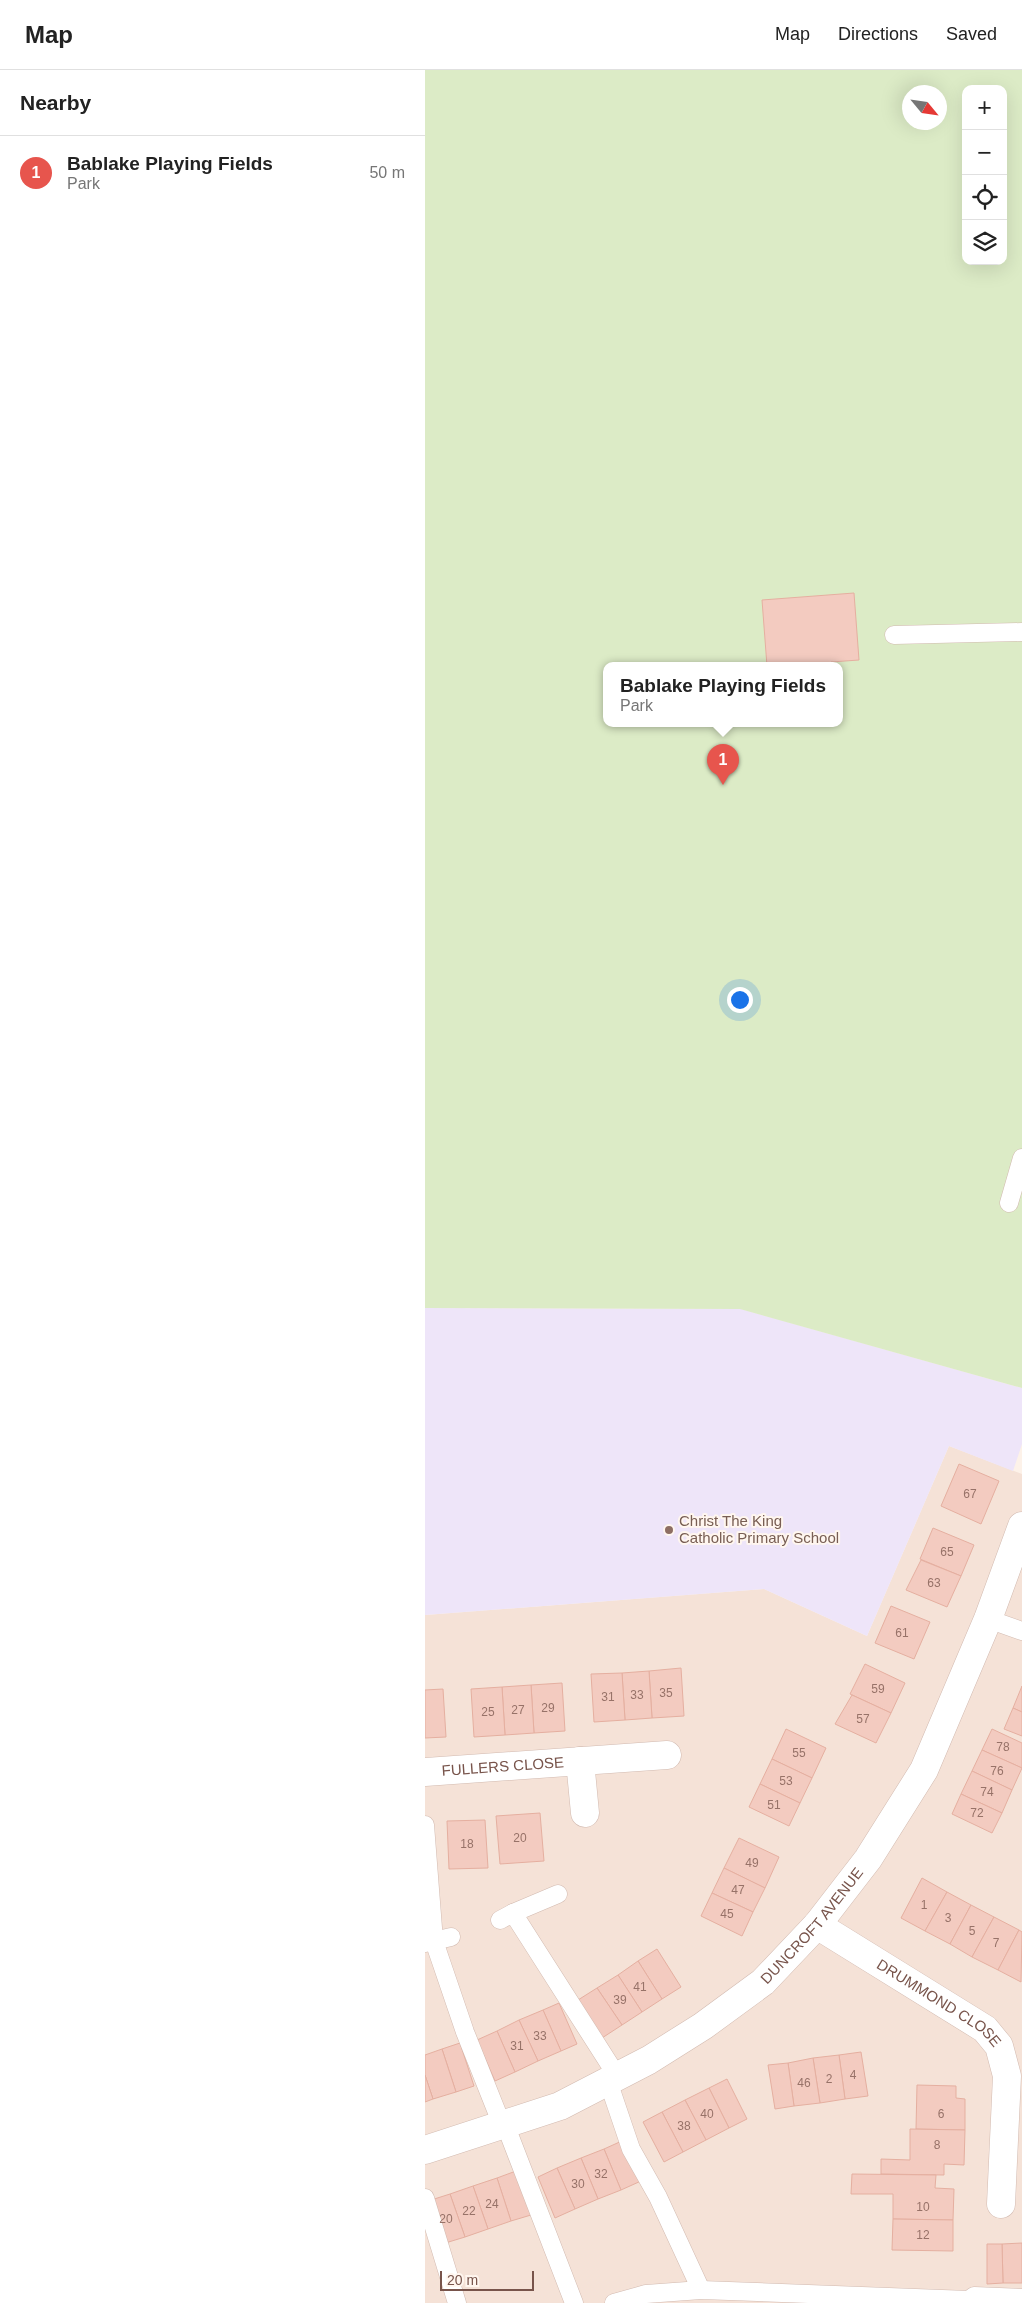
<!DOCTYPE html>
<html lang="en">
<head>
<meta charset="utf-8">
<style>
	:root { --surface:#fff; --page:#f2f2f2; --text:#222; --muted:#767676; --line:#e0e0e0; --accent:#e7554d }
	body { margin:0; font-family:Helvetica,sans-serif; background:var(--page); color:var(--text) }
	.controls { position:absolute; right:15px; top:15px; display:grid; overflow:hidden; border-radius:10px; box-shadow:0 5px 20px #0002 }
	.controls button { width:45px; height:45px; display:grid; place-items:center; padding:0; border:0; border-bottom:1px solid var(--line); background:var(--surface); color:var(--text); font:25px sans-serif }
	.compass { position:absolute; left:477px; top:15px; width:45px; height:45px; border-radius:50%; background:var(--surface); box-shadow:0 5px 20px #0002; rotate:119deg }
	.scale { position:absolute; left:15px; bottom:12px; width:94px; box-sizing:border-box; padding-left:5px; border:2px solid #78544b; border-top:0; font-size:14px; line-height:18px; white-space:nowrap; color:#78544b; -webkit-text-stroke:4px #fff6ef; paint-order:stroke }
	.you { position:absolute; left:314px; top:929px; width:18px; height:18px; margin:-12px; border:4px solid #fff; border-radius:50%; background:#1a73e8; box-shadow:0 0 0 8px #1a73e833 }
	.badge { display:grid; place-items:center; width:32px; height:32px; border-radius:50%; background:var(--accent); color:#fff; font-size:16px; font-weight:700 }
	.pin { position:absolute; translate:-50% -41px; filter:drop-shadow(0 1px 2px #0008) }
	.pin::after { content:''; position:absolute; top:26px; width:18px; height:15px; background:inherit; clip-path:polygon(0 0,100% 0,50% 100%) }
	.popup { position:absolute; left:178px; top:592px; width:240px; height:65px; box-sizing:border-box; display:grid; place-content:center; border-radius:10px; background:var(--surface); filter:drop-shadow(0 1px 4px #0005); font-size:16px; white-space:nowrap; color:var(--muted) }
	.popup b { font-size:19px; color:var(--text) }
	.popup::after { content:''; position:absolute; left:50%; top:100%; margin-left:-10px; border:10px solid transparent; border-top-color:var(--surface) }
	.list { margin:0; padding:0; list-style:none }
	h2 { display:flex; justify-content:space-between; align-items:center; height:65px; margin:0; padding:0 20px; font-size:21px }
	h2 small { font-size:16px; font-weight:400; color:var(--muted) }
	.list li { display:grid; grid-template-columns:32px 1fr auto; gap:15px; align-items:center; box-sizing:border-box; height:75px; padding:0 20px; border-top:1px solid var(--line) }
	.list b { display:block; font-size:19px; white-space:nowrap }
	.list p { margin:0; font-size:16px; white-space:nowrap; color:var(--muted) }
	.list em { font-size:16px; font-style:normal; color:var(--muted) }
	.icon { flex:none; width:28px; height:28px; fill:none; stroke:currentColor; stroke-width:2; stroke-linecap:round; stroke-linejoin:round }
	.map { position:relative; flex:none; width:597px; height:2233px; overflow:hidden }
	header { display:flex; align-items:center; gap:30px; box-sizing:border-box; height:70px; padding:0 25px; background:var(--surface); border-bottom:1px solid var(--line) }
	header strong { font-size:24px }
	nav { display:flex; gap:28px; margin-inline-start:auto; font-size:18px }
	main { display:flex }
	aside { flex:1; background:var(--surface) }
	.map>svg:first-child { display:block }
</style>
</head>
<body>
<header>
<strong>Map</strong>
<nav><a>Map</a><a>Directions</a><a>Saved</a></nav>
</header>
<main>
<aside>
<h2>Nearby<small></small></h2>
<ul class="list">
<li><span class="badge">1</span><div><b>Bablake Playing Fields</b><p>Park</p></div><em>50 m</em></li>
</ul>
</aside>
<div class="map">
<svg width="597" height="2233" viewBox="0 0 597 2233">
	<rect width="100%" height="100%" fill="#fdf2e9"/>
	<polygon fill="#f5e2d7" points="524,1376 597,1404 597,2233 0,2233 0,1545 339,1519 442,1566"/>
	<polygon fill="#eee5f9" points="0,1238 316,1239 597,1318 597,1374 588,1401 524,1376 442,1566 339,1519 0,1545"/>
	<path fill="#dcebc6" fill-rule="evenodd" d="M0,0h597v1318l-282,-79 -315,-1zM541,19h37v172h-37zM484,22h30v30h-30zM182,596h232v58h-232z"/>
	<g fill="#f3cbc0" stroke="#e5afa0">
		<polygon points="429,523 434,590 406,592 406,596 342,596 337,530"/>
		<polygon points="534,1394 574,1411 556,1454 516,1436"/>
		<polygon points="508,1458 549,1475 536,1506 495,1489"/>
		<polygon points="496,1490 536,1506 522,1537 481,1520"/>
		<polygon points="466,1536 505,1552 489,1589 450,1573"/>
		<polygon points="440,1594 480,1613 466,1643 425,1624"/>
		<polygon points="256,1598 259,1646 227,1648 224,1601"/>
		<polygon points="224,1601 227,1648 200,1650 197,1603"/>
		<polygon points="197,1603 200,1650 169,1652 166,1604"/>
		<polygon points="137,1613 140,1661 109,1663 106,1615"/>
		<polygon points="106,1615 109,1663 80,1665 77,1617"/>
		<polygon points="597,1616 597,1642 588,1638"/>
		<polygon points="77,1617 80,1665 49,1667 46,1619"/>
		<polygon points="18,1619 21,1667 0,1668 0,1620"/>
		<polygon points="427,1625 466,1643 451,1673 410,1654"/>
		<polygon points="588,1638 597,1642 597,1666 579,1659"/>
		<polygon points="361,1659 401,1678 387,1708 347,1689"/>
		<polygon points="567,1659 597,1673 597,1698 557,1680"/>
		<polygon points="557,1680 597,1698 587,1720 547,1701"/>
		<polygon points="347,1689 387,1708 375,1733 335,1714"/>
		<polygon points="547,1701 587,1720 577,1743 536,1724"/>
		<polygon points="335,1714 375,1733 364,1756 324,1737"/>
		<polygon points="536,1724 577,1743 567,1763 527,1744"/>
		<polygon points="115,1743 119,1791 75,1794 71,1746"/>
		<polygon points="60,1750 63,1798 24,1799 22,1751"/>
		<polygon points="314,1768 354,1787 340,1818 299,1798"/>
		<polygon points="299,1798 340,1818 328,1842 287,1823"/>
		<polygon points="497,1808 522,1822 500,1861 476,1848"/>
		<polygon points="522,1822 546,1835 525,1874 500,1861"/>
		<polygon points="287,1823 328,1842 317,1866 276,1846"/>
		<polygon points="546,1835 569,1847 547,1887 525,1874"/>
		<polygon points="569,1847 594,1860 573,1900 547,1887"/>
		<polygon points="594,1860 597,1862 596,1912 573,1900"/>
		<polygon points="232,1879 256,1917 237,1929 213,1891"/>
		<polygon points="213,1891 237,1929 217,1942 193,1905"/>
		<polygon points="193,1905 217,1942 197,1955 172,1918"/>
		<polygon points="172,1918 197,1955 177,1968 153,1930"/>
		<polygon points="134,1933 152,1974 136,1981 118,1940"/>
		<polygon points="118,1940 136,1981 113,1991 94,1950"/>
		<polygon points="94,1950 113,1991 90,2002 72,1961"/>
		<polygon points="72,1961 90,2002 70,2011 52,1970"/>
		<polygon points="35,1973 49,2016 31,2022 17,1979"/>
		<polygon points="17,1979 31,2022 8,2029 0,2005 0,1985"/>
		<polygon points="436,1982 443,2026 420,2029 414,1985"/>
		<polygon points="414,1985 420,2029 395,2033 388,1988"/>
		<polygon points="388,1988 395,2033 369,2036 363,1993"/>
		<polygon points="363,1993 369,2036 350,2039 343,1995"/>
		<polygon points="0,2005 8,2029 0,2032"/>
		<polygon points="302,2009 322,2049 304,2058 284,2018"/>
		<polygon points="492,2015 531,2016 531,2028 540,2029 540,2060 491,2059"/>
		<polygon points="284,2018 304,2058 281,2070 260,2030"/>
		<polygon points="260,2030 281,2070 258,2082 237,2042"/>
		<polygon points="237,2042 258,2082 239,2092 218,2052"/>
		<polygon points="485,2059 540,2060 539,2095 519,2094 519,2105 456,2104 456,2089 485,2090"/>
		<polygon points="199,2070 216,2111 196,2120 179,2079"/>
		<polygon points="179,2079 196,2120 173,2129 156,2088"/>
		<polygon points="156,2088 173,2129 150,2139 132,2098"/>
		<polygon points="132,2098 150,2139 130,2148 113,2107"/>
		<polygon points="91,2101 106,2145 86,2151 72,2108"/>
		<polygon points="427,2104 511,2105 510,2118 529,2119 528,2150 468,2149 468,2124 426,2124"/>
		<polygon points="72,2108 86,2151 63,2159 48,2116"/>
		<polygon points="48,2116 63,2159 40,2167 25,2124"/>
		<polygon points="25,2124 40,2167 17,2174 3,2131"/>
		<polygon points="468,2149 528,2150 528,2181 467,2180"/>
		<polygon points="597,2173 597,2213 578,2213 577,2174"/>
		<polygon points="562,2174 577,2174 578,2213 562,2214"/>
	</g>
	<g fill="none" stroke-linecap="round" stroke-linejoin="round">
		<defs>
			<g id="lane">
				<polyline points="469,565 597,562"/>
				<polyline points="584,1133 597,1088"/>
				<polyline points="563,1549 597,1561"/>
				<polyline points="0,1755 9,1871 40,1962 77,2055"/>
				<polyline points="88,1843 192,2006"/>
				<polyline points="75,1850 88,1843 133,1824"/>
				<polyline points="0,1873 26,1867"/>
				<polyline points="183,2011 206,2079 233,2127 276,2220"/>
				<polyline points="80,2054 149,2233"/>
				<polyline points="0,2128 32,2233"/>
				<polyline points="189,2233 221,2224 276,2220 544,2230 549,2226 597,2228"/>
			</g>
			<g id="street">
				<polyline points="155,1691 160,1743"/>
				<path id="s1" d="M0,1702l242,-17"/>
				<path id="s2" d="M392,1855l168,104 14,17 8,30 -6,128"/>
				<path id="s3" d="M0,2080l135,-44 89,-46 54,-34 60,-44 54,-57 51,-66 56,-89 64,-151 34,-93"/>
			</g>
		</defs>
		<use href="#lane" stroke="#d2bab0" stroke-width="19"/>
		<use href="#street" stroke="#d2bab0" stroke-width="29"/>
		<use href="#lane" stroke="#fff" stroke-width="18"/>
		<use href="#street" stroke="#fff" stroke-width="28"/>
	</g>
	<circle fill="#8d6e63" stroke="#fff6ef" stroke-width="2" cx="244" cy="1460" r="5"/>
	<g text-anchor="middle" stroke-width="4" stroke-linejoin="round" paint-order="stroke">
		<g font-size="12" fill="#977268">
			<text x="545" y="1428">67</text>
			<text x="522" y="1486">65</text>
			<text x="509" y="1517">63</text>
			<text x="477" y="1567">61</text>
			<text x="453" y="1623">59</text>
			<text x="241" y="1627">35</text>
			<text x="212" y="1629">33</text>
			<text x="183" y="1631">31</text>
			<text x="123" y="1642">29</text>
			<text x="93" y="1644">27</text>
			<text x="63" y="1646">25</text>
			<text x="438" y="1653">57</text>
			<text x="578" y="1681">78</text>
			<text x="374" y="1687">55</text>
			<text x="572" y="1705">76</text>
			<text x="361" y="1715">53</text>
			<text x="562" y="1726">74</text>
			<text x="349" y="1739">51</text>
			<text x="552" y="1747">72</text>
			<text x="95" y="1772">20</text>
			<text x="42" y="1778">18</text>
			<text x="327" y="1797">49</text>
			<text x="313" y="1824">47</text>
			<text x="499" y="1839">1</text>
			<text x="302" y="1848">45</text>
			<text x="523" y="1852">3</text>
			<text x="547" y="1865">5</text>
			<text x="571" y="1877">7</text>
			<text x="215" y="1921">41</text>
			<text x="195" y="1934">39</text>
			<text x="115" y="1970">33</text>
			<text x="92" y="1980">31</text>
			<text x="428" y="2009">4</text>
			<text x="404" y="2013">2</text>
			<text x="379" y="2017">46</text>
			<text x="282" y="2048">40</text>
			<text x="516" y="2048">6</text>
			<text x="259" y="2060">38</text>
			<text x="512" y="2079">8</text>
			<text x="176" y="2108">32</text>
			<text x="153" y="2118">30</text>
			<text x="67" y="2138">24</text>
			<text x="498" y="2141">10</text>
			<text x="44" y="2145">22</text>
			<text x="21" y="2153">20</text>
			<text x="498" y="2169">12</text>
		</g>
		<g font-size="15" fill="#785e54" stroke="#fff6ef" text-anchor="start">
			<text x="254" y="1456">Christ The King<tspan x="254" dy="17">Catholic Primary School</tspan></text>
		</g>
		<g font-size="15" fill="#78544b" stroke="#fff6ef">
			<text dy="5" stroke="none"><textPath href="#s1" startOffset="78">FULLERS CLOSE</textPath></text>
			<text dy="5" stroke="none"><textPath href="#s3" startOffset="455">DUNCROFT AVENUE</textPath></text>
			<text dy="5" stroke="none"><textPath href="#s2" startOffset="145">DRUMMOND CLOSE</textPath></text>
		</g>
	</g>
</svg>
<div class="controls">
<button>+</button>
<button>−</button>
<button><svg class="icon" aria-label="locate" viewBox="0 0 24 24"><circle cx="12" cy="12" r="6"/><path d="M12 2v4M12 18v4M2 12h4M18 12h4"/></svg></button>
<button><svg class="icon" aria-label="layers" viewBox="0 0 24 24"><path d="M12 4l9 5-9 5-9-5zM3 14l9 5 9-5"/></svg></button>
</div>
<svg class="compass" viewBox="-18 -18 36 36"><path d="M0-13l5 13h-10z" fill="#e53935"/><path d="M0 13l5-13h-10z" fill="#767676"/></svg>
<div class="scale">20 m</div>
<div class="you"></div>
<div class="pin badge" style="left:298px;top:715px">1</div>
<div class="popup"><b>Bablake Playing Fields</b>Park</div>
</div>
</main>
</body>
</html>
